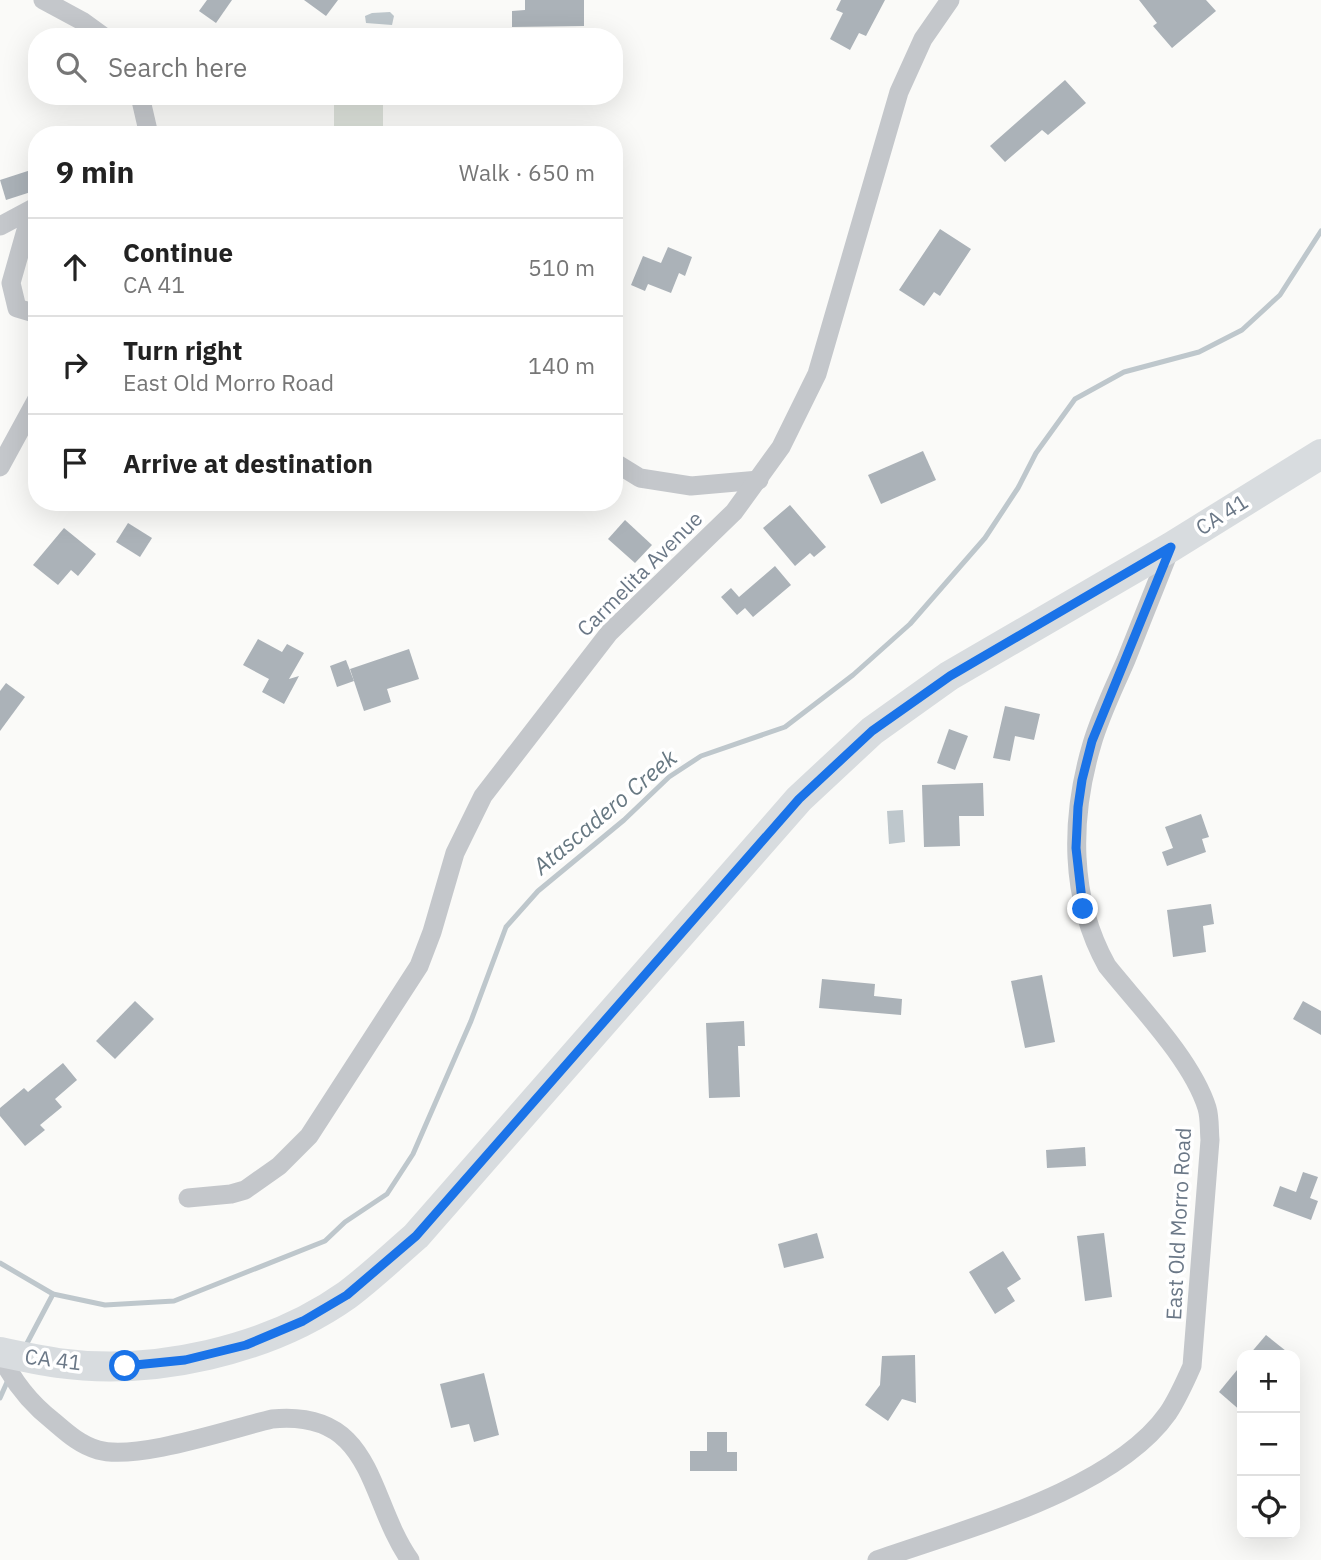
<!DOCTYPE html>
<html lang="en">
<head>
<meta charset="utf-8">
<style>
	:root { --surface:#fff; --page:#f2f2f2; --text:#222; --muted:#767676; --line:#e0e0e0 }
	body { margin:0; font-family:"IBM Plex Sans",sans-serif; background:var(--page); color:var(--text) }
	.controls { position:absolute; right:21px; bottom:21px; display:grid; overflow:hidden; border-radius:14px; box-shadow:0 7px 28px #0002 }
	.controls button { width:63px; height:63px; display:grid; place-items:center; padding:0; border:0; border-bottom:2px solid var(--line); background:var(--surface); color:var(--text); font:35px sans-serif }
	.stop { position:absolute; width:21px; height:21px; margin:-16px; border:5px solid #1a73e8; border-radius:50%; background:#fff }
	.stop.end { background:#1a73e8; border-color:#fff; box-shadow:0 2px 7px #0008 }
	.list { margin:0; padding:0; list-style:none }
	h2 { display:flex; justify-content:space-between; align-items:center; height:91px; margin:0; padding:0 28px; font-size:30px }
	h2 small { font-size:23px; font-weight:400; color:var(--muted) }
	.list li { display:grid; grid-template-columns:46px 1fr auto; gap:21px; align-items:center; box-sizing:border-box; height:98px; padding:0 28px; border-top:2px solid var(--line) }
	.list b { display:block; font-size:26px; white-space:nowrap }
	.list p { margin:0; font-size:23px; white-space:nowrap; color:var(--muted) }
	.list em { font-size:23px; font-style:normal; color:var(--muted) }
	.icon { flex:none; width:38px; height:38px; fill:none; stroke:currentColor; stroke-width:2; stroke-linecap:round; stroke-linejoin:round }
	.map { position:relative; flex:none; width:1321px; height:1560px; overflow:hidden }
	.search { position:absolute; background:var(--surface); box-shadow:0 7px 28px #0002; left:28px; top:28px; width:595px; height:77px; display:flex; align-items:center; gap:18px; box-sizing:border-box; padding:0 24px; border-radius:28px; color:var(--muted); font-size:26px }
	.panel { position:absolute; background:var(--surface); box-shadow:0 7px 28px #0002; left:28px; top:126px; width:595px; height:385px; border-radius:28px }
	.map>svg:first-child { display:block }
</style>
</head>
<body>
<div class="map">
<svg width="1321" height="1560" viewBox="0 0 1321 1560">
	<rect width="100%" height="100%" fill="#fafaf8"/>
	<rect fill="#dbe0d9" x="334" y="96" width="49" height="39"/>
	<g fill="#bec7cc">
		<polygon points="390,12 394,16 392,25 366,23 365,16 372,13"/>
		<polygon points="903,810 905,842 889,844 887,811"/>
	</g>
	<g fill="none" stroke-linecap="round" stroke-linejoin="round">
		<g stroke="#bec7cc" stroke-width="5">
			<polyline points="0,1263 53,1294 105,1305 174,1301 325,1241 345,1222 387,1194 413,1154 471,1021 506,927 538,891 624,820 669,777 701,756 785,727 853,675 910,624 985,538 1018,488 1036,453 1075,399 1124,372 1199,352 1242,330 1280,295 1321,231"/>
			<polyline points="25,1347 53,1294"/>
			<polyline points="0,1398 8,1380"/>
		</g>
	</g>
	<g fill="#abb2b8">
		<polygon points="207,0 232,0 216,23 199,11"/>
		<polygon points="304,0 338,0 326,16"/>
		<polygon points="525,0 584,0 584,26 512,27 512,11 525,10"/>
		<polygon points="841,0 885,0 866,36 859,33 850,50 830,39 843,13 836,10"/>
		<polygon points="1139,0 1206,0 1216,11 1172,48 1153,26 1157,23"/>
		<polygon points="1065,80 1086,103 1048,135 1042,130 1005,162 990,146"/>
		<polygon points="37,168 37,190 6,200 0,180"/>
		<polygon points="940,229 971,249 940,296 934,292 924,306 899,290"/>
		<polygon points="668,247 692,257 685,276 679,273 671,293 648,284 645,291 631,285 643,256 661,263"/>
		<polygon points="923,451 936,480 881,504 868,475"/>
		<polygon points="790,505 826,547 814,557 810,553 795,566 763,528"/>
		<polygon points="625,520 652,545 635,563 608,539"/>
		<polygon points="128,523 152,538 140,557 116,542"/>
		<polygon points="64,528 96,554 78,576 71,570 58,585 33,565"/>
		<polygon points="775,566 791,585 753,617 745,608 737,615 721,597 731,588 739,597"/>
		<polygon points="258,639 282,652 287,644 304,653 289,679 299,676 284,704 262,692 269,679 243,665"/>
		<polygon points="409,649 419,679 387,689 391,702 364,711 350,669"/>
		<polygon points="346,660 354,681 337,687 330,666"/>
		<polygon points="6,683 25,697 0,731 0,691"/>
		<polygon points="1005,706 1040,714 1034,740 1015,736 1010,761 993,758"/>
		<polygon points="949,729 968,736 955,770 937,763"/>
		<polygon points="983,783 984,816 959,816 960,846 924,847 922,785"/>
		<polygon points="1201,814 1209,837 1202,839 1206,852 1167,866 1162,852 1173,848 1165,827"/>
		<polygon points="1211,904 1214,924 1203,926 1206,952 1173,957 1167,910"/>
		<polygon points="1042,975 1055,1042 1025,1048 1011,981"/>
		<polygon points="822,979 875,984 874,996 902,999 901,1015 819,1008"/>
		<polygon points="135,1001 154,1019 115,1059 96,1041"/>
		<polygon points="1303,1001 1321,1011 1321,1035 1293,1019"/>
		<polygon points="744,1021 745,1046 738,1046 740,1097 709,1098 706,1023"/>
		<polygon points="63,1063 77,1080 55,1099 62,1107 40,1125 45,1130 25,1146 0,1116 0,1108 24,1088 28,1092"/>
		<polygon points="1085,1147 1086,1166 1047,1168 1046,1150"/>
		<polygon points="1303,1172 1318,1177 1310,1198 1318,1201 1311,1220 1273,1206 1280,1186 1296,1192"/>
		<polygon points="817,1233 824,1258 784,1268 778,1244"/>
		<polygon points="1104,1233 1112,1297 1085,1301 1077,1236"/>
		<polygon points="1003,1251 1021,1279 1007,1288 1015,1301 995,1314 969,1272"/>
		<polygon points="1266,1335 1291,1355 1249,1355"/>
		<polygon points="915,1355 916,1403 902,1399 888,1421 865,1405 880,1385 882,1356"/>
		<polygon points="1242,1364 1242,1412 1219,1392"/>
		<polygon points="484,1373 499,1435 474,1442 469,1424 451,1428 440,1384"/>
		<polygon points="707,1432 727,1432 727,1452 737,1452 737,1471 690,1471 690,1451 707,1451"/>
	</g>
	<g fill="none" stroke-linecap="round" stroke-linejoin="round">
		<g stroke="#c4c7cb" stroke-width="19">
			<polyline points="43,0 82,21 104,37"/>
			<polyline points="140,96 149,135"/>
			<polyline points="0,226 32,209 11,283 17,308 37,314"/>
			<polyline points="614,462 640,478 691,486 759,480"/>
			<polyline points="0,467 37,399"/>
			<polyline points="188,1198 231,1194 245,1190 279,1166 309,1136 419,966 432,932 455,853 483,796 609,633 734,512 781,447 817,374 899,92 923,39 950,0"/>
			<path d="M0,1354c12,26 30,49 53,67 14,12 27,24 45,29 39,11 132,-21 174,-31 103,-10 95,80 138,141"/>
			<path d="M877,1560c87,-31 236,-69 291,-147 10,-15 17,-31 24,-47l18,-226c-1,-10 0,-22 -3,-32 -15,-48 -68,-102 -100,-142 -38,-68 -37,-148 -15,-222 8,-28 22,-56 34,-84 15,-37 30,-75 45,-113"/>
		</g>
		<path stroke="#d8dcdf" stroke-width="30" d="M0,1352c19,4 38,8 58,11 95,13 210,-12 289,-68 24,-18 46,-39 69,-59l383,-437 73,-68 77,-55 222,-129 150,-93"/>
	</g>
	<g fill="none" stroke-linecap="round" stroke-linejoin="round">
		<polyline stroke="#1a73e8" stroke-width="9" points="125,1366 185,1360 246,1345 303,1321 347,1295 416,1236 799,799 872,731 950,676 1171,547 1092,741 1082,780 1078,807 1076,848 1083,909"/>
	</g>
	<g text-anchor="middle" stroke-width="7" stroke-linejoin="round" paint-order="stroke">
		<g font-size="21" fill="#6b7887" stroke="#fff">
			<text transform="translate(1222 515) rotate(-32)" y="7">CA 41</text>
			<text transform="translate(640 574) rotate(-45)" y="7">Carmelita Avenue</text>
			<text transform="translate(1179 1224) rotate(-87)" y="7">East Old Morro Road</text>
			<text transform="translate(53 1360) rotate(7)" y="7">CA 41</text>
		</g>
		<g font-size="23" font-style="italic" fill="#677882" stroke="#fff">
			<text transform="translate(605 812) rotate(-40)" y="8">Atascadero Creek</text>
		</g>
	</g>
</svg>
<div class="controls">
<button>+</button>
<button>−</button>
<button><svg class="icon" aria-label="locate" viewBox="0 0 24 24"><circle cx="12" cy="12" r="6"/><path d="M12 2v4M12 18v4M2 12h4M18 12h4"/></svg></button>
</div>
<div class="stop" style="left:125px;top:1366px"></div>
<div class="stop end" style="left:1083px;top:909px"></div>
<div class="search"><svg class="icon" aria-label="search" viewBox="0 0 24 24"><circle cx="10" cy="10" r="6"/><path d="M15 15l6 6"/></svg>Search here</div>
<section class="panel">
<h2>9 min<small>Walk · 650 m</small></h2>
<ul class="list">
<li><svg class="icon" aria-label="ahead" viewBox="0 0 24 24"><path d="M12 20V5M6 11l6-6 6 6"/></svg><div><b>Continue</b><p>CA 41</p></div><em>510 m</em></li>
<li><svg class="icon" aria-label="right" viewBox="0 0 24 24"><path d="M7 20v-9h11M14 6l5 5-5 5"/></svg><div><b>Turn right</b><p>East Old Morro Road</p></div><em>140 m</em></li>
<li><svg class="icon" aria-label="arrive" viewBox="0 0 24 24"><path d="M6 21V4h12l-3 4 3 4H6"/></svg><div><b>Arrive at destination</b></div></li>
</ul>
</section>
</div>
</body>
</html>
